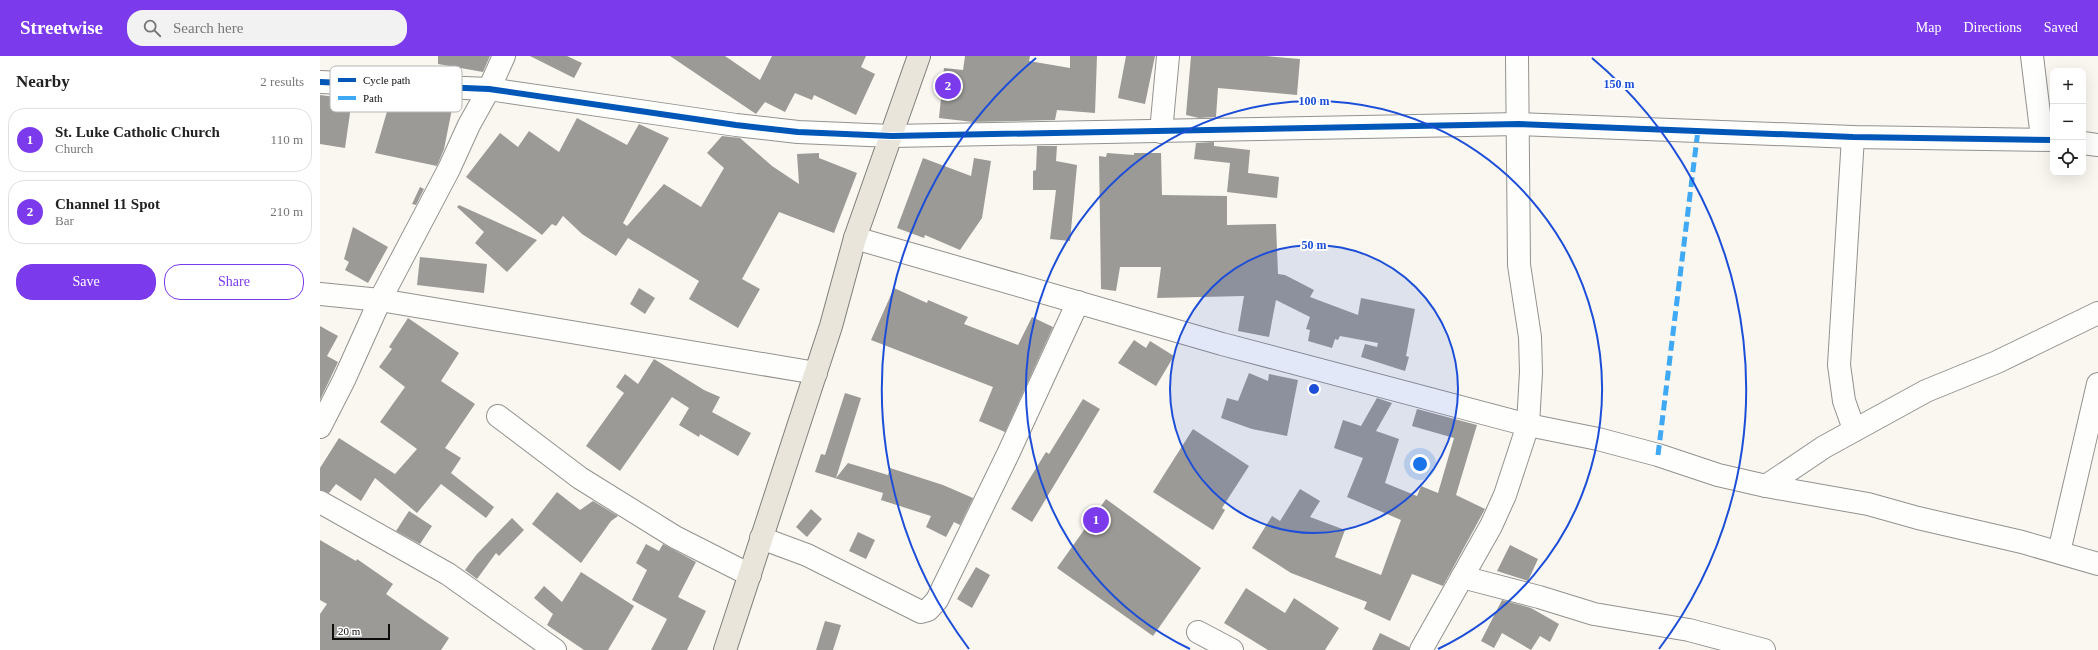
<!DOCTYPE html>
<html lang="en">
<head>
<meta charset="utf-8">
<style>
	:root { --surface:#fff; --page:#f2f2f2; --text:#222; --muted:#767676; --line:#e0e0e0; --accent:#7c3aed }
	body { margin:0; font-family:Georgia,serif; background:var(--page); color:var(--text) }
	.controls { position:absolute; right:12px; top:12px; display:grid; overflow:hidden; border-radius:8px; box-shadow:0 4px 16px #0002 }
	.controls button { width:36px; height:36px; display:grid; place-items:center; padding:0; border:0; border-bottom:1px solid var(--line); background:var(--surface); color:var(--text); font:20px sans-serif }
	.scale { position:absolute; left:12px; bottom:10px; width:58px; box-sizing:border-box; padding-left:4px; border:2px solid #0c0c0c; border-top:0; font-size:11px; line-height:14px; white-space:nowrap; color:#0c0c0c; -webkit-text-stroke:3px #fff; paint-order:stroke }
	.you { position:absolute; left:1100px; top:408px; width:14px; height:14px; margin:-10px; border:3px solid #fff; border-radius:50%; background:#1a73e8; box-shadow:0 0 0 6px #1a73e833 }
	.badge { display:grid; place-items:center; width:26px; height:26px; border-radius:50%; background:var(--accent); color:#fff; font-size:13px; font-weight:700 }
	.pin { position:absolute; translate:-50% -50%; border:2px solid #fff; box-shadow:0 1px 4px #0006 }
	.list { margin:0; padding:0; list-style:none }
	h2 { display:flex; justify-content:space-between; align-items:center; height:52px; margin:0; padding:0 16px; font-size:17px }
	h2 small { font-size:13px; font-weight:400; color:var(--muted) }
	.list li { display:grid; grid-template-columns:26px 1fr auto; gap:12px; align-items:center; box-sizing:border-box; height:64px; margin:0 8px 8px; padding:0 8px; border:1px solid var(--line); border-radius:16px }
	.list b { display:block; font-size:15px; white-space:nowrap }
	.list p { margin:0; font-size:13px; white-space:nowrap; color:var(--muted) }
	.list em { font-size:13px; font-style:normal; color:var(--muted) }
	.actions { display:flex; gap:8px; padding:12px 16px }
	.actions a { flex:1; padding:9px 0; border:1px solid var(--accent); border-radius:16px; text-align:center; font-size:14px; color:var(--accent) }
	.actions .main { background:var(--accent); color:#fff }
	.icon { flex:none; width:22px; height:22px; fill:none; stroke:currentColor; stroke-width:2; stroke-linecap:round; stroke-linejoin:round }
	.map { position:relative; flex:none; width:1778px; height:594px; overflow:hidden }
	header { display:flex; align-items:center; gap:24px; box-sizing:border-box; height:56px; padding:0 20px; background:var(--accent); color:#fff }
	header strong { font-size:19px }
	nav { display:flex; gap:22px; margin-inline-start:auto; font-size:14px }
	.search { width:280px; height:36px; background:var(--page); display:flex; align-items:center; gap:10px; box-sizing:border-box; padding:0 14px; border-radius:16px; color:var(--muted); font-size:15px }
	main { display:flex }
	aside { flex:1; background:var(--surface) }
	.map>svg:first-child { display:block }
</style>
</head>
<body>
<header>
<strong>Streetwise</strong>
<div class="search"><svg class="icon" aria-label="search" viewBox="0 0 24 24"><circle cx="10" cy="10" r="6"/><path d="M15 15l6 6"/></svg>Search here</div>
<nav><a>Map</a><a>Directions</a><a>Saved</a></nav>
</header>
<main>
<aside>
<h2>Nearby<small>2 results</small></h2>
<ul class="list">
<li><span class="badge">1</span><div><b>St. Luke Catholic Church</b><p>Church</p></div><em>110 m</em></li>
<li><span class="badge">2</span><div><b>Channel 11 Spot</b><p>Bar</p></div><em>210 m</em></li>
</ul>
<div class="actions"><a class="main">Save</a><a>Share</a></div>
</aside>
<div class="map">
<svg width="1778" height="594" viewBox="0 0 1778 594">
	<rect width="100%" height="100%" fill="#f9f7f0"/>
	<g fill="#9c9a96">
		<polygon points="118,0 170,0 163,16 118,8"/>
		<polygon points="210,0 247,0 262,7 254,22"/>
		<polygon points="350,0 405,0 440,24 452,0 546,0 541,11 555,18 536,59 494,39 492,44 475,37 465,56 445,46 436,58"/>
		<polygon points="645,0 710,0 709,5 750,12 750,0 777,0 775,57 737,54 735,64 653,66 619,62 624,12 643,14"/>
		<polygon points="806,0 835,0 825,48 798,42"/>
		<polygon points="871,0 945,0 980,3 977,39 898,32 896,61 879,62 866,59"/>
		<polygon points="0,39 32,43 25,92 0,88"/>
		<polygon points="103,43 133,48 124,93 117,110 55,97 70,45 100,54"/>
		<polygon points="257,62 307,89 319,68 349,82 303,167 307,170 344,128 381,151 404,112 387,97 402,80 420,82 452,110 479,128 477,98 499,97 499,102 537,117 514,177 459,156 422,223 440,233 418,272 369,243 379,225 308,182 296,200 262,178 243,160 236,170 232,168 222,179 146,121 180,77 198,91 209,75 239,96"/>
		<polygon points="894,86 894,90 930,94 928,117 959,121 957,142 907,136 910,107 874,103 876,87"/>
		<polygon points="717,90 737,90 736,105 757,109 750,185 730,183 736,134 713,134 713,115 716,114"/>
		<polygon points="787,97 814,99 814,97 841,97 842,139 907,140 907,169 956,168 958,218 965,219 994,234 990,241 1038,259 1041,242 1095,253 1086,300 1089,301 1085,315 1041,301 1045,288 1057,291 1058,287 1020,280 1018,284 1015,283 1012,292 988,285 990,274 986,273 990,261 956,244 949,281 918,275 924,240 837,242 841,211 800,211 796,235 781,233 779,100 786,101"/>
		<polygon points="603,102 651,120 654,102 671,105 662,162 640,194 605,179 604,182 577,172"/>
		<polygon points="100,131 104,133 96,149 92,148"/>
		<polygon points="139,149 217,184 187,216 155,187 164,176 137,151"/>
		<polygon points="33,171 68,191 48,227 25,214 29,206 24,203"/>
		<polygon points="100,201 167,208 164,237 97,229"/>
		<polygon points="319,232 335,242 325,258 310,248"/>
		<polygon points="574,232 607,247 608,244 648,261 644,268 698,289 712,261 733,271 685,376 659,365 673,331 551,284"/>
		<polygon points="88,262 139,297 121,325 155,348 125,392 141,402 131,417 174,451 166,462 121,428 97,457 55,422 41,445 16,428 9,437 0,434 0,412 19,382 75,418 97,393 60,366 85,331 59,311 72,293 69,291"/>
		<polygon points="0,270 18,280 7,300 18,306 0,344"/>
		<polygon points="814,284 826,292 830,285 854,300 836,330 798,307"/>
		<polygon points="334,303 384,334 400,341 392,356 431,377 418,400 380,378 379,381 359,369 369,352 352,341 300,415 266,390 304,337 296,331 305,318 318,328"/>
		<polygon points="929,317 948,325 949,318 978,324 967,380 932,373 901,362 907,342 918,345"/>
		<polygon points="525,337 541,342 516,422 528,407 568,419 570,412 623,429 653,442 640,469 634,466 626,481 606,471 611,460 561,444 563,437 495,416 501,398 505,399"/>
		<polygon points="1057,342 1072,347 1056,375 1079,383 1065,427 1097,440 1101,430 1118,437 1134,382 1092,370 1097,353 1157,369 1136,439 1165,453 1123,530 1092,518 1070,565 1044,553 1047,546 971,517 932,492 952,460 960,465 980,433 1000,445 990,461 1025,474 1015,501 1061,519 1081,464 1027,441 1043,402 1014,392 1023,364 1041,370"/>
		<polygon points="763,343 780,353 712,466 691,453 726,396 729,398"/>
		<polygon points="873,373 929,410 902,452 905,454 893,474 833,436"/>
		<polygon points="237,436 260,454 273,445 298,460 291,465 261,507 212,468"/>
		<polygon points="786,443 881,512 833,580 737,512"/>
		<polygon points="491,453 502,463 487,481 476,471"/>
		<polygon points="89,455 112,470 100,488 76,475"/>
		<polygon points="192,462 204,474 179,500 176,497 157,523 145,514 157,498"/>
		<polygon points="538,476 555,484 546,503 529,495"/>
		<polygon points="0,484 36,505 37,503 73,528 66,538 129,582 121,594 0,594 0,558 7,548 0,544"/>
		<polygon points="326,488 339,495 343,488 376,506 358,541 386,555 367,594 331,594 347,563 312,544 327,514 316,507"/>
		<polygon points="1190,489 1218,503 1208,525 1177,515"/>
		<polygon points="656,511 670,519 652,552 637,543"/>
		<polygon points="261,516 314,550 288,594 264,594 227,569 233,558 214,542 224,530 242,546"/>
		<polygon points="926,532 965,557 974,542 1019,572 1005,594 948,594 904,567"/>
		<polygon points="1182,544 1211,552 1239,568 1230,586 1220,580 1211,594 1182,577 1174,592 1161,585"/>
		<polygon points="505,565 521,569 513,594 496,594"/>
		<polygon points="1060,577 1089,591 1089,594 1052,594"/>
	</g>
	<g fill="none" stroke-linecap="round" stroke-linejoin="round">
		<defs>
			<g id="minor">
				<polyline points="1712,0 1722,82"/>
				<polyline points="0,26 169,33 416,69 478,76 572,80 1199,68 1533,81 1733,84"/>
				<polyline points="841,76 848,0"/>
				<polyline points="1533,81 1519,309 1524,345 1534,373"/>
				<polyline points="1763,87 1778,89"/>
				<polyline points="535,182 902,288 1208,369 1278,383 1338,399 1398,419 1446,430 1548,448 1598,462 1702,486 1778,508"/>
				<polyline points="0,238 60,244 496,317"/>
				<polyline points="178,360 260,422 355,481 430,519"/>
				<polyline points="0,371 24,324 60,244 129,113 149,69 169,33 184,0"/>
				<polyline points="1446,430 1504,391 1606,335 1677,306 1778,257"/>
				<polyline points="0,446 128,518 235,594"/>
				<polyline points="441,482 487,499 601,556 608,554 617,544 688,398 758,246"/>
				<polyline points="1739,496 1778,328"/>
				<polyline points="1142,521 1219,541 1274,558 1369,574 1444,594"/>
				<polyline points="878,576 912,594"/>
				<polyline points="1101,594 1171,470 1185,439 1208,369 1211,316 1210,281 1199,209 1197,0"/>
			</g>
			<polyline id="major" points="405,594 511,270 535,182 599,0"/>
		</defs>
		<use href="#minor" stroke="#93928f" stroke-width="24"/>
		<use href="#major" stroke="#807f7c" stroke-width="24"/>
		<use href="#minor" stroke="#fefefd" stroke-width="22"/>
		<use href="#major" stroke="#e9e5da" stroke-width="22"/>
		<polyline stroke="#3fa9f5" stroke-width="5" stroke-dasharray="10 5" stroke-linecap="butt" points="1338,399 1378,74"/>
		<defs>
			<polyline id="cycleway" points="0,26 169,33 416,69 478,76 572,80 1199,68 1533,81 1733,84"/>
		</defs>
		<use href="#cycleway" stroke="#fff" stroke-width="8"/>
		<use href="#cycleway" stroke="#0057b8" stroke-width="6"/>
	</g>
	<circle cx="994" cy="333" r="144" fill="#1d4ed8" fill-opacity=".12"/>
	<g fill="none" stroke="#1d4ed8" stroke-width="2">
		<circle cx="994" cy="333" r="144"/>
		<path d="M870 593A288 288 0 1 1 1118 593"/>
		<path d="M649 593A432 432 0 0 1 716 2M1272 2A432 432 0 0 1 1339 593"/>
	</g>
	<rect x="10" y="10" width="132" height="46" rx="6" fill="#fff" stroke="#b6b6b6" stroke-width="1"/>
	<rect x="18" y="22" width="18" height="4" fill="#0057b8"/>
	<rect x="18" y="40" width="18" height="4" fill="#3fa9f5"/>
	<g font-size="11" fill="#0c0c0c">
		<text x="43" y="28">Cycle path</text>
		<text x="43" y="46">Path</text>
	</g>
	<circle cx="994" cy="333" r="6" fill="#1d4ed8" stroke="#fff" stroke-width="2"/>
	<g font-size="12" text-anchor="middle" font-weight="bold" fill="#1d4ed8" stroke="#fff" stroke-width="4" stroke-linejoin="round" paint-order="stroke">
		<text x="1299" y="32">150 m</text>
		<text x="994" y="49">100 m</text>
		<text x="994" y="193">50 m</text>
	</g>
</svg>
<div class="controls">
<button>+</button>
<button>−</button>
<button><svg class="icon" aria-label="locate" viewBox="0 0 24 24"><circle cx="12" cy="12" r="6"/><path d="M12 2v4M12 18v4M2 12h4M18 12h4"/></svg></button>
</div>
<div class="scale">20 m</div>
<div class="you"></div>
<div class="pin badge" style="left:776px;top:464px">1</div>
<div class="pin badge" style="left:628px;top:30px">2</div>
</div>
</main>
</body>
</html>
